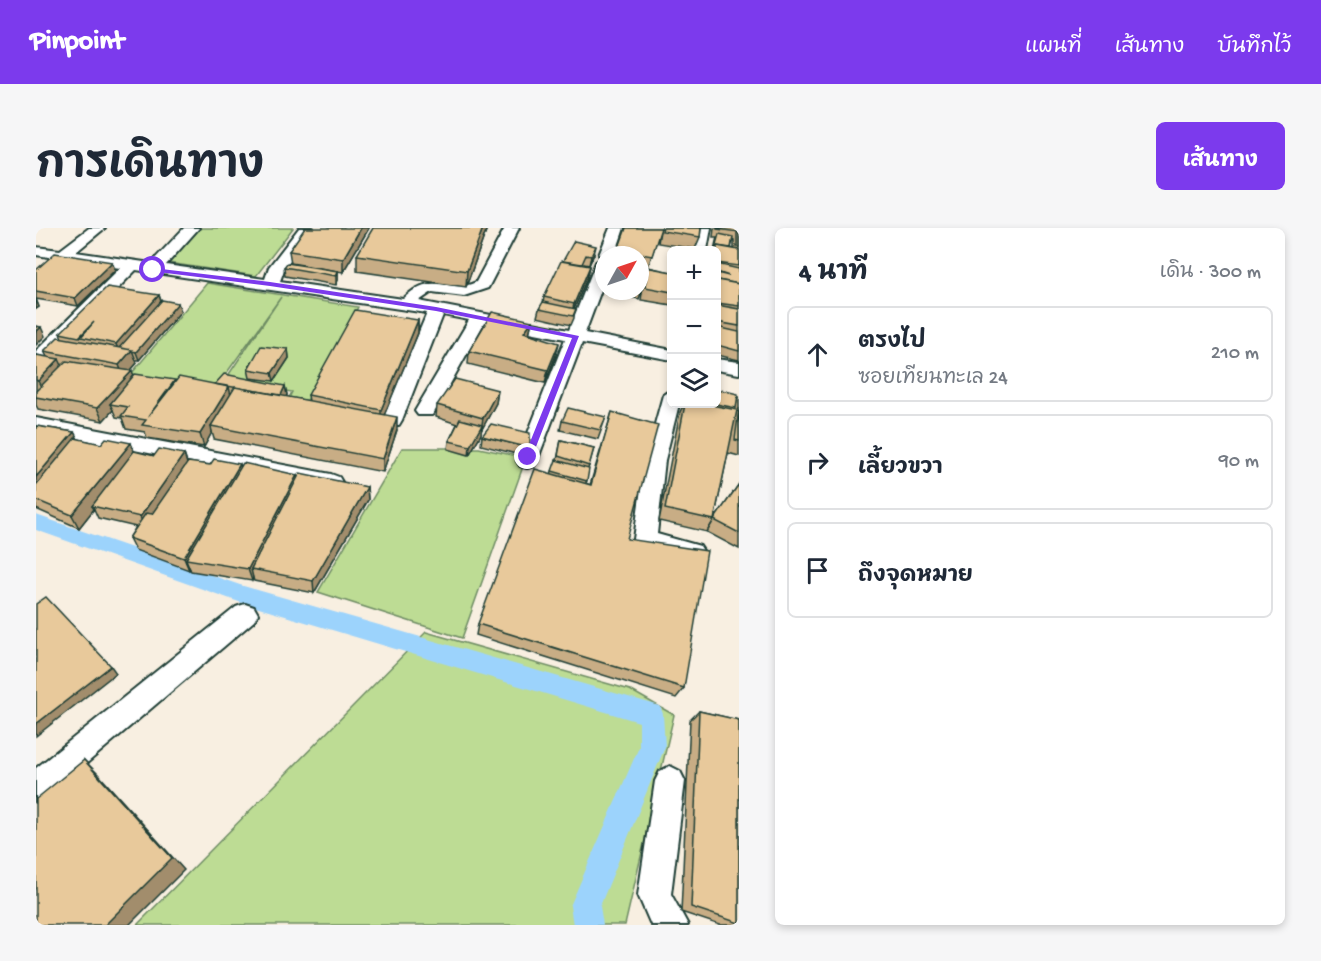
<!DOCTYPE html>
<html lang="th">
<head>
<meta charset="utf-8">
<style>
	:root { --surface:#fff; --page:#f6f6f7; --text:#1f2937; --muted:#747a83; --line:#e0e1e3; --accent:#7c3aed }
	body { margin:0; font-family:"Gochi Hand","Playpen Sans Thai",sans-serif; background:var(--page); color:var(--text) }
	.controls { position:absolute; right:18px; top:18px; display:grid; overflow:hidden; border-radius:9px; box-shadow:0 3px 9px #0003 }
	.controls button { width:54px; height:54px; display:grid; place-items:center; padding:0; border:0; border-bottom:2px solid var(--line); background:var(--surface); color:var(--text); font:30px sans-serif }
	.compass { position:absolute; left:559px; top:18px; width:54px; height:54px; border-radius:50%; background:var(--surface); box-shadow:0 3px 9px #0003; rotate:50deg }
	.stop { position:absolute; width:18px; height:18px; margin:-14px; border:4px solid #7c3aed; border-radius:50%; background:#fff }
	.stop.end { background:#7c3aed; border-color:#fff; box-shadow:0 2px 6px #0008 }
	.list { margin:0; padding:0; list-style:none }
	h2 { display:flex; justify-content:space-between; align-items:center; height:78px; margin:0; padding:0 24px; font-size:26px }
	h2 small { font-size:20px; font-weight:400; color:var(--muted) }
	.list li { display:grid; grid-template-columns:39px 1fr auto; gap:18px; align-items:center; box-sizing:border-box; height:96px; margin:0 12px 12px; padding:0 12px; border:2px solid var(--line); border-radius:9px }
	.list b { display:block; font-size:22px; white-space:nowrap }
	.list p { margin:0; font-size:20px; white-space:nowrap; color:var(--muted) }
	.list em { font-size:20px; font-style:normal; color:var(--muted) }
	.icon { flex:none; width:33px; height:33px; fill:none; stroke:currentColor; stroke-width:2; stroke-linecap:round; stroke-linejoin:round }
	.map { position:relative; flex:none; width:703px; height:697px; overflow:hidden; border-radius:9px }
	header { display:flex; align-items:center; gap:36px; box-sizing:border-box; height:84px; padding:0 30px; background:var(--accent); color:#fff }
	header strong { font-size:28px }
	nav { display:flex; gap:33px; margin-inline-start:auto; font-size:21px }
	.intro { display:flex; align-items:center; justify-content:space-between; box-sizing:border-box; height:144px; padding:0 36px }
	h1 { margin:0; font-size:42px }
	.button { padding:15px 27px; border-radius:9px; background:var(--accent); color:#fff; font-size:21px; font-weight:700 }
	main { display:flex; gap:36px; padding:0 36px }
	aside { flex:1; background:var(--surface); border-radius:9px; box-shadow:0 3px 9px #0003 }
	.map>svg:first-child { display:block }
</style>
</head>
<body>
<header>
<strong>Pinpoint</strong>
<nav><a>แผนที่</a><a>เส้นทาง</a><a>บันทึกไว้</a></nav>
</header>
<div class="intro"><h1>การเดินทาง</h1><a class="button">เส้นทาง</a></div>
<main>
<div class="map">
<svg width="703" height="697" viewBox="0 0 703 697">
	<rect width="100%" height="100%" fill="#f8efe1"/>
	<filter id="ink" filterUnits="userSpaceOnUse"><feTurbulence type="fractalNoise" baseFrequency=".0167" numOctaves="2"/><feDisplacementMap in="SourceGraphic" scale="12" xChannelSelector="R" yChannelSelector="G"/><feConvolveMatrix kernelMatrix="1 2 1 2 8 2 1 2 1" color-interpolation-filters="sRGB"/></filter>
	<g filter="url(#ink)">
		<g fill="#bddc94" stroke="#6e8c64" stroke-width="1.5">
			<polygon points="164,0 257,0 220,48 132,35"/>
			<polygon points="171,55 322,79 268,178 250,175 256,164 189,152 245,69 177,164 91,151"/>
			<polygon points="366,220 443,220 490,230 426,410 282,364"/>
			<polygon points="390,404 594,462 638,487 589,697 101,697"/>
		</g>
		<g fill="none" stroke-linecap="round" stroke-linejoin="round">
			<polygon fill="#9cd3fc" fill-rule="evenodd" points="0,287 204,357 624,478 627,486 629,519 564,678 567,697 537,697 534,678 603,519 603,494 203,374 0,302"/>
			<defs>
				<g id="minor">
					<path d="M53,0h16l-29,24 75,11 33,-35h15l-33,37 99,14 4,-12 30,-39h14l-28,39 -5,14 123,18c31,-31 46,-3 73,-17l29,-54h14l-31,60 -24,8 -32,-4 -13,9 150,29 27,-68 6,-4 -3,-3 11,-27h14l-9,27h-11v27l-19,51 87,17v10l-90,-17 -45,118 -3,5 -7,2 -7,-2 -3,-5 48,-122 -81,-16 -49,88 -3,4h-14l-3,-4 54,-91 -26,-5 -41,105 -3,5h-14l-3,-5 45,-107 -291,-43 -94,95 -6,1v-15l84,-83 -84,-13v-8l24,3z"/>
					<polygon points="661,0 675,0 671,22 657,22"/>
					<polygon points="680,131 703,134 703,146 680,142"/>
					<polygon points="636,161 636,176 643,176 629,232 621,306 664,318 668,324 664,330 656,333 601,317 598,311 609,232 627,167"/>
					<polygon points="0,190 295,246 303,249 306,254 303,259 295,262 0,202"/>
					<polygon points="209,376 218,379 222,386 218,393 11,569 0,574 0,540 200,379"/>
					<polygon points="634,538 644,543 649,553 635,666 652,697 615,697 602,667 619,553 624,543"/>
				</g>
			</defs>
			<use href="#minor" stroke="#1f3d34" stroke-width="4"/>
			<use href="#minor" fill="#fff" fill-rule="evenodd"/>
		</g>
		<g fill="#c8ad85" stroke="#1f3d34" stroke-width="1.5" fill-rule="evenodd">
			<polygon points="333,0 307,44 255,35 253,23"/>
			<polygon points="451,0 430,59 321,43 321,27"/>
			<polygon points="590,0 665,0 664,9 659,21 622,15 624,3 612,39 636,44 636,77 605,72 607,58 603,71 570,65 571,63 604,63 604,27 580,27"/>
			<path d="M678,0h25v132l-22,-5v-105h-3l3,-13h-4zM697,12h1v9l-3,-1z"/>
			<polygon points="558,26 553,37 548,36 548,37 554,38 551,50 538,81 538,90 535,97 501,89 503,81 507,75 508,69 527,33"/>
			<polygon points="76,34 79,42 42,78 0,71 3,79 0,81 0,42"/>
			<polygon points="248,39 302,43 302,52 300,57 249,48"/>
			<polygon points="123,67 125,73 145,83 103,132 99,132 101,135 94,143 98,147 139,154 179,156 249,158 251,167 250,169 273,173 272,167 382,92 382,105 348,187 361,202 347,244 178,211 176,204 168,219 111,210 109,204 90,201 86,190 80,189 77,182 67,193 2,181 0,177 0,127 11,129 8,123 26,110 24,105"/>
			<polygon points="496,93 493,106 520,127 509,155 432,136 433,123"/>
			<polygon points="252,121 253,130 238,153 214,150 212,141"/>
			<polygon points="462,162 460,175 445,203 445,206 433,227 412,221 413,213 421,196 400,189 401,177"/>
			<polygon points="703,168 703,228 692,225 678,292 671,304 623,293 644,184 648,176 681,176 701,172"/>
			<polygon points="576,184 591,311 648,460 640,470 440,407 442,396 515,246 521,232 525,212 558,220 552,241 550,255 554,257"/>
			<polygon points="570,189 562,211 524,202 526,193"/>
			<polygon points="0,198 38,204 42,211 118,228 148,226 151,235 205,239 261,247 261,251 331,259 332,272 278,365 218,353 217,350 216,353 155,343 154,341 153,342 99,322 93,310 100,299 62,290 58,281 43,300 0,281"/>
			<polygon points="446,208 494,220 492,229 445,217"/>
			<polygon points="703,256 703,321 671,304 678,292"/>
			<polygon points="663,483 703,492 703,697 684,697 645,684 654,492"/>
		</g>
		<g fill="#a28d6c" stroke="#1f3d34" stroke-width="1.5">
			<polygon points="325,0 333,0 307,44 307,31"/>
			<polygon points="447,0 451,0 430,59 431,43"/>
			<polygon points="560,18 558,26 553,37 555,28"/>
			<polygon points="76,34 79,42 42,78 39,70"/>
			<polygon points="554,38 551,50 535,88 538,76"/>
			<polygon points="302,43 302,52 300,57 300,48"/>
			<polygon points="123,67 127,80 84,128 80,116"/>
			<polygon points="0,71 3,79 0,81"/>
			<polygon points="142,75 145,83 103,132 100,124"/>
			<polygon points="382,92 382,105 345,195 345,182"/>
			<polygon points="496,93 493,106 488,104"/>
			<polygon points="5,99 9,108 0,117 0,104"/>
			<polygon points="523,115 520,127 509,155 512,142"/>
			<polygon points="252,121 253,130 238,153 236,145"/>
			<polygon points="96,122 101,135 88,150 83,137"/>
			<polygon points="23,131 29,144 8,165 2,153"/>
			<polygon points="96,143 101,156 74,176 77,182 67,193 61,180"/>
			<polygon points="249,158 251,167 246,176 245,167"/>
			<polygon points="193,159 196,172 175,198 176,204 168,219 164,206"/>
			<polygon points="462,162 460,175 445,203 447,190"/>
			<polygon points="361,189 361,202 347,244 347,231"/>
			<polygon points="446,197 445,206 433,227 434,218"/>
			<polygon points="38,204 45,217 0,266 0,249"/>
			<polygon points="95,215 100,228 56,278 58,281 43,300 36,287"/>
			<polygon points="148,226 152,239 110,301 104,289"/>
			<polygon points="204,236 207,249 150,331 154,341 153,342 148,330"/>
			<polygon points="261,247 263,260 215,341 217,350 216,353 212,341"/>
			<polygon points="331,259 332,272 278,365 277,353"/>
			<polygon points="75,438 80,445 0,508 0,496"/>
			<polygon points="48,532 63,547 148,642 93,697 69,697"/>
		</g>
		<g fill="#e8c99b" stroke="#1f3d34" stroke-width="1.5">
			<polygon points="269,0 325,0 307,31 253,23"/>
			<polygon points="337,0 447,0 431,43 321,27"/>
			<polygon points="590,0 625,0 616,28 582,22"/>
			<polygon points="627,0 665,0 664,9 626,3"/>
			<polygon points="681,0 703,0 703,4 681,1"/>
			<rect x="701" y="5" width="2" height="14"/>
			<polygon points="683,6 697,9 695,20 681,18 679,20"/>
			<polygon points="538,13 560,18 555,28 550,27 546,36 527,33"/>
			<polygon points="681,18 703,22 703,38 681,35"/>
			<polygon points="19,25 76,34 39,70 0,63 0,42"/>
			<polygon points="525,33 554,38 538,76 508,69"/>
			<polygon points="251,35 302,43 300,48 248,39"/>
			<polygon points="681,36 703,41 703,56 681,52 681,45 693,48 681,44"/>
			<polygon points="604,38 636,44 636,64 609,59 611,45 604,44"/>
			<polygon points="604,48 610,49 605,63 604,62"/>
			<polygon points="681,52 703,56 703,78 681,75"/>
			<polygon points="71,59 123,67 80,116 45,109 58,94 43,109 24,105"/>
			<polygon points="126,72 142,75 100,124 83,120"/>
			<polygon points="507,74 540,81 537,88 503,81"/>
			<polygon points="681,77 703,81 703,98 681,94"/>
			<polygon points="319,82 382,92 345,182 272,167"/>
			<polygon points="456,84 496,93 488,104 523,115 512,142 433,123"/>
			<polygon points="0,98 5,99 0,104"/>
			<polygon points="681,99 703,104 703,123 681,117"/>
			<polygon points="22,109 96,122 83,137 8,123"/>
			<polygon points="225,118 252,121 236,145 212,141"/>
			<polygon points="0,127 23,131 2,153 0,152"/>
			<polygon points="30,133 96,143 61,180 0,169 0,163"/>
			<polygon points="99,146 139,152 112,189 143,149 193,159 164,206 106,197 110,192 85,188 92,179 74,176"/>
			<polygon points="188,146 249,158 245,167 179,156"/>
			<polygon points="419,151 462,162 447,190 401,177"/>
			<polygon points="199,159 361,189 347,231 175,198"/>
			<polygon points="681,161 702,166 700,180 680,176 681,176"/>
			<polygon points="649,176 670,176 701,182 678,292 629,281"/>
			<polygon points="532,180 570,189 564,202 526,193"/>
			<polygon points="703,180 703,213 699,212"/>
			<polygon points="576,184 622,197 591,311 671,323 648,460 442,396 499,241 555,257"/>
			<polygon points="424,191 446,197 434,218 413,213"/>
			<polygon points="455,196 494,205 494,220 446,208"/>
			<polygon points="0,198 38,204 0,249"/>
			<polygon points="39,210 65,216 70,210 95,215 36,287 0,272 0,257"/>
			<polygon points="525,212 558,220 553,238 522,228"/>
			<polygon points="123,221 148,226 104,289 56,278 98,223 118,228"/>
			<polygon points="178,231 204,236 148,330 93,310 110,285 116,286 152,234 174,237"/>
			<polygon points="520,232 553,241 551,253 516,243"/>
			<polygon points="207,235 261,247 212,341 150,331"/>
			<polygon points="264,245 331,259 277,353 215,341"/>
			<polygon points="703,256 703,305 678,292"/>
			<polygon points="10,369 75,438 0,496 0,376"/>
			<polygon points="663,483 703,492 703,695 655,679"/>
			<polygon points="48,532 136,630 69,697 0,697 0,571"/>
		</g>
	</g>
	<polygon fill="#7c3aed" points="117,40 234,54 400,79 543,108 496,229 492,232 488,229 536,110 400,83 234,58 114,43"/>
</svg>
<div class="controls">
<button>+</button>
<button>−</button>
<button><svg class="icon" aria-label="layers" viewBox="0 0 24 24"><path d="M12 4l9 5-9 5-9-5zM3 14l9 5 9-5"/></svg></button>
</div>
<svg class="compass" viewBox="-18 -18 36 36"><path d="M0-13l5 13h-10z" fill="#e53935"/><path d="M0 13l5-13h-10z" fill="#747a83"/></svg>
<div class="stop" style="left:117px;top:42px"></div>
<div class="stop end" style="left:492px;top:229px"></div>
</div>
<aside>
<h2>4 นาที<small>เดิน · 300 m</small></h2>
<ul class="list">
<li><svg class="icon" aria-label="ahead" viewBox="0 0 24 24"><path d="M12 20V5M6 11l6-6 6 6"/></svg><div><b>ตรงไป</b><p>ซอยเทียนทะเล 24</p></div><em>210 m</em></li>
<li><svg class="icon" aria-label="right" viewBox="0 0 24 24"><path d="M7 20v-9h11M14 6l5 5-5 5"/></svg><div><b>เลี้ยวขวา</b></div><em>90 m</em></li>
<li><svg class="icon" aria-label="arrive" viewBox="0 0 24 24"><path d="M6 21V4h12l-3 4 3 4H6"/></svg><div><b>ถึงจุดหมาย</b></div></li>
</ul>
</aside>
</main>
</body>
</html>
